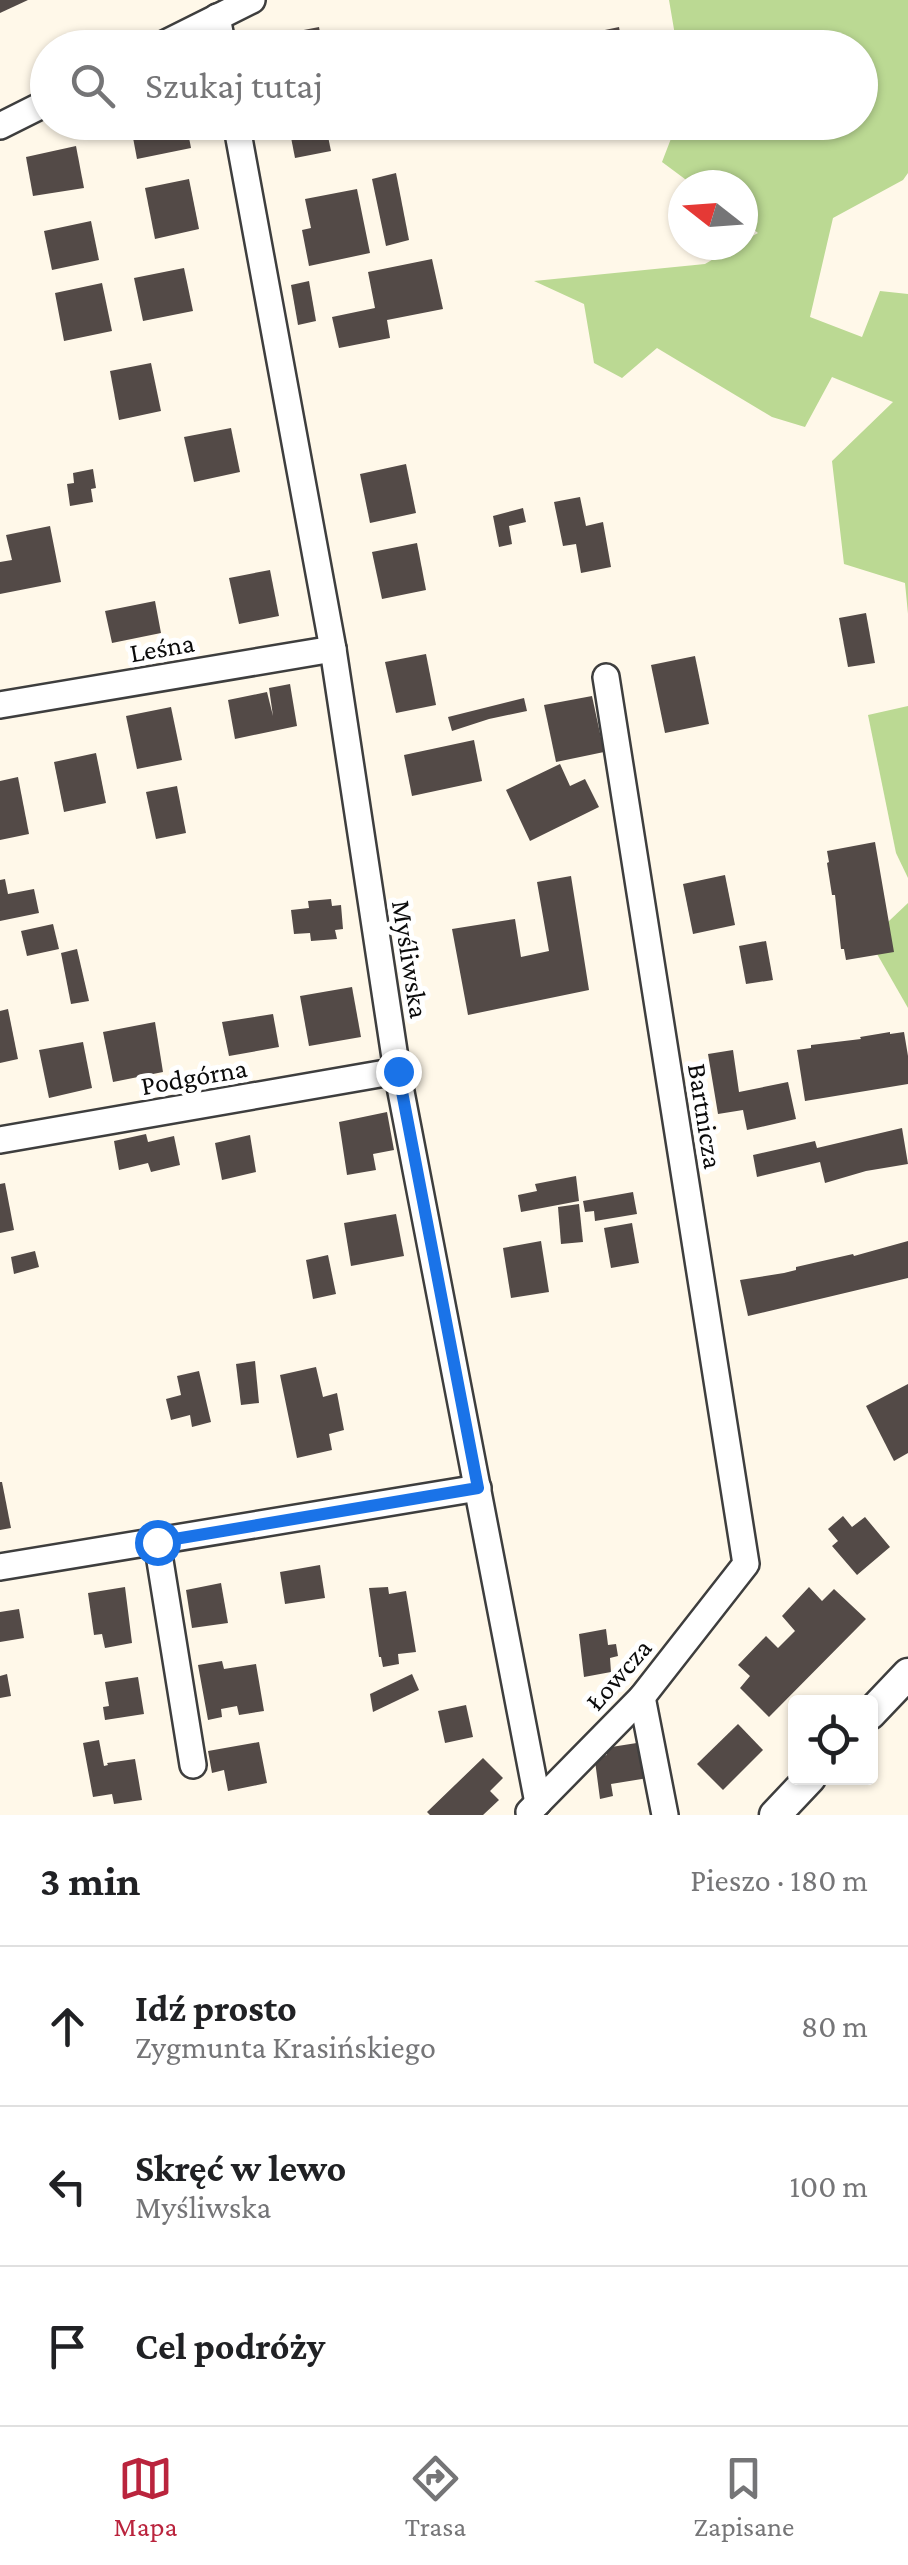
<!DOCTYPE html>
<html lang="pl">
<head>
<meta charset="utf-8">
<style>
	:root { --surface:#fff; --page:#f6f6f6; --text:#202124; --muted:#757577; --line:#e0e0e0; --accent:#ba243d }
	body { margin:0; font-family:"Crimson Pro",serif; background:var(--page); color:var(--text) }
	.controls { position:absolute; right:30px; bottom:30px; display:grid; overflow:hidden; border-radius:10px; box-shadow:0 2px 8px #0004 }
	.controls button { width:90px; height:90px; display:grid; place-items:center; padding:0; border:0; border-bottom:2px solid var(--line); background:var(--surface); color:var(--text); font:50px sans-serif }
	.compass { position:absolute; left:668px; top:170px; width:90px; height:90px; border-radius:50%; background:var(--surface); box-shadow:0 2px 8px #0004; rotate:287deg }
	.stop { position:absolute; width:30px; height:30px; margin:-22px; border:8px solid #1a73e8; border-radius:50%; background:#fff }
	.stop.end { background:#1a73e8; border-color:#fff; box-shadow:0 2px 10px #0008 }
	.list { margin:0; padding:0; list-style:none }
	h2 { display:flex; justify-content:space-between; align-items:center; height:130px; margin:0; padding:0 40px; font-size:42px }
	h2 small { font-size:32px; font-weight:400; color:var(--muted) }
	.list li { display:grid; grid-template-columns:65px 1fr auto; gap:30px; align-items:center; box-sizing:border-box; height:160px; padding:0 40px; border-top:2px solid var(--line) }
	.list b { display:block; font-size:38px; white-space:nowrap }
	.list p { margin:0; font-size:32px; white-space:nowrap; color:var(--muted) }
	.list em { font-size:32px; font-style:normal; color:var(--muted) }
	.icon { flex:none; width:55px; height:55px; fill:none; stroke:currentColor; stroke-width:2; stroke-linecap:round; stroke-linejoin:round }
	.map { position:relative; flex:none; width:908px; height:1815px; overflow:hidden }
	.search { position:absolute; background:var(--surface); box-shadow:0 2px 8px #0004; left:30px; right:30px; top:30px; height:110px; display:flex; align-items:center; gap:25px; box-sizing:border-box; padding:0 35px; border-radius:55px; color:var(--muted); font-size:38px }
	.sheet { height:610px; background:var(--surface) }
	nav { display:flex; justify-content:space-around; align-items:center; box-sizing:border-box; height:140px; border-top:2px solid var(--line); background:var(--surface); font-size:28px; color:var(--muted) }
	nav a { display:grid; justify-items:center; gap:5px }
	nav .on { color:var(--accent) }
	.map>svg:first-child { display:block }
</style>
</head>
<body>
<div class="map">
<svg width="908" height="1815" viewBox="0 0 908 1815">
	<rect width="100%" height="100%" fill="#fff8e9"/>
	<g fill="#bbd993">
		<polygon points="669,0 908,0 908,173 903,180 833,218 810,317 862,337 880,291 908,294 908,614 905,583 844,564 832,461 893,402 832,377 805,427 772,417 657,348 622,378 594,363 584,304 534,281 705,264 737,245 743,245 743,241 758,233 743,221 743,185 693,185 662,162 677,123 860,122 860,48 677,47"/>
		<polygon points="908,706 908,878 896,853 868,715"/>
		<polygon points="908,903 908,1008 869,940"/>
	</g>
	<g fill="#534a47">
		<polygon points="0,0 28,0 0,13"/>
		<polygon points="319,27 323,48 276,48 273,36"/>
		<polygon points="619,27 623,48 555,48 553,41"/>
		<polygon points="130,122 186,122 191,148 137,159"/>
		<polygon points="288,122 325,122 331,151 295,158"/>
		<polygon points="76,146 84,188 33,196 26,157"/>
		<polygon points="396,173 409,240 386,246 372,179"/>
		<polygon points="189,179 199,229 155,239 145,188"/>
		<polygon points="357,189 370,253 309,266 302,230 311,228 305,199"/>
		<polygon points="91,221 99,260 52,270 44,231"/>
		<polygon points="432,259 443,309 387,320 390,338 339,348 332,317 375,308 368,272"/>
		<polygon points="184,268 193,311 143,321 134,278"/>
		<polygon points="309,281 316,321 298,325 291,285"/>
		<polygon points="102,283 112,331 64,341 55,293"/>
		<polygon points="151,363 161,411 119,420 110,371"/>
		<polygon points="231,428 240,472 194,482 184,437"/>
		<polygon points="406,464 416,513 370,523 360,474"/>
		<polygon points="93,469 96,488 91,489 93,502 70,506 67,484 74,483 73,473"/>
		<polygon points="580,497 586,526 603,522 611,567 581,573 576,544 563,546 554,502"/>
		<polygon points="523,508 526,522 509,526 512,544 499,547 493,516"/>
		<polygon points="50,526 61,582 0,594 0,562 12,560 6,535"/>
		<polygon points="417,543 426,590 382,599 372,552"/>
		<polygon points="270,570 279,616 239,624 229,578"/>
		<polygon points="155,601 161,633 112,643 105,611"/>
		<polygon points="866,613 875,663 848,667 839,618"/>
		<polygon points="426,654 436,705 396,713 385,662"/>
		<polygon points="695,656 709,724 665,733 651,665"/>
		<polygon points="290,684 297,726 235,739 228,700 267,692 273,716 269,688"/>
		<polygon points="592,696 604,752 556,762 544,705"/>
		<polygon points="524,698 527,711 489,719 452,731 448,717"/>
		<polygon points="171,707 182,760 137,769 126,716"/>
		<polygon points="474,740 482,781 412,796 404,755"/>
		<polygon points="96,753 106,803 64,812 54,762"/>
		<polygon points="560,764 570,786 585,779 599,807 530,841 506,790"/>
		<polygon points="18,777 29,834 0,840 0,781"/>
		<polygon points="177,786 186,833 156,839 146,792"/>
		<polygon points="875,842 894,952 846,960 844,949 841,949 835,895 832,895 827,863 829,862 827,851"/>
		<polygon points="725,875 735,925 693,934 683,884"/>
		<polygon points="571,876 589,990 468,1015 452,929 515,919 521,957 549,951 537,882"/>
		<polygon points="5,879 8,894 34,889 39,913 0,921 0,880"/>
		<polygon points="331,899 332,906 341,905 343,929 335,930 337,939 311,941 310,933 294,934 291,910 309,908 308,901"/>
		<polygon points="53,924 59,949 27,956 21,931"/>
		<polygon points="766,941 773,980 746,984 739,946"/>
		<polygon points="77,949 89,1001 71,1004 61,953"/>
		<polygon points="352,987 361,1037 309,1046 300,996"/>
		<polygon points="8,1009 18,1059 0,1063 0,1011"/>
		<polygon points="273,1014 279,1047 229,1056 222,1022"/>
		<polygon points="155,1022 163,1072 113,1082 103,1032"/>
		<polygon points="890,1032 890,1034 904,1032 908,1056 908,1084 805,1101 797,1050 811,1048 811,1045 861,1039 860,1037"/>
		<polygon points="83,1042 92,1088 49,1098 39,1050"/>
		<polygon points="733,1050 739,1092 788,1082 796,1119 747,1130 743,1110 718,1114 708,1054"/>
		<polygon points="387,1112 394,1150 373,1154 376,1170 347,1175 339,1122"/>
		<polygon points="902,1128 908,1164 866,1171 825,1183 820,1162 757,1177 753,1155 815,1141 817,1148"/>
		<polygon points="146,1134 148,1142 174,1136 180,1165 151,1172 148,1163 119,1170 114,1141"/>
		<polygon points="250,1135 256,1172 222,1180 215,1143"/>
		<polygon points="576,1176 579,1201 521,1212 518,1195 537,1191 535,1184"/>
		<polygon points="5,1183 14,1230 0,1233 0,1184"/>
		<polygon points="633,1192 637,1214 595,1221 594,1211 585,1212 583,1201"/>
		<polygon points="579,1204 583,1242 561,1244 558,1207"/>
		<polygon points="396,1214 404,1256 351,1266 344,1223"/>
		<polygon points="632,1223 639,1263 611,1268 604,1228"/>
		<polygon points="541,1241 549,1292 511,1298 503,1248"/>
		<polygon points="908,1241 908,1278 748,1316 740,1280 784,1273 796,1270 796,1267 853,1254 854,1256"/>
		<polygon points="35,1251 39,1267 14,1274 11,1257"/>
		<polygon points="328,1255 336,1294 313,1299 306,1260"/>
		<polygon points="255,1361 259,1403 241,1405 236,1364"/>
		<polygon points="316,1367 323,1397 337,1393 344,1430 329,1434 332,1450 297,1458 280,1375"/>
		<polygon points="199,1371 211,1422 192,1427 190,1415 171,1420 166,1399 181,1395 177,1376"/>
		<polygon points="908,1384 908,1453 894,1461 866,1406"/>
		<polygon points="0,1482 2,1482 11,1528 0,1530"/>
		<polygon points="843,1516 852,1527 865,1517 890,1547 857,1575 832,1546 838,1541 828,1529"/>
		<polygon points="320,1565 325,1598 285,1604 280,1572"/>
		<polygon points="221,1583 228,1623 192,1628 186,1590"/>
		<polygon points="125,1587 132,1643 105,1648 102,1634 94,1635 88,1593"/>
		<polygon points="388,1587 389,1594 406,1591 416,1652 398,1654 399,1664 383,1667 381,1657 379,1657 369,1588"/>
		<polygon points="809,1587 822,1601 834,1589 866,1619 769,1717 740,1688 750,1676 738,1665 766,1636 778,1648 795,1631 782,1616"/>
		<polygon points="19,1609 24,1638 0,1642 0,1612"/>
		<polygon points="606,1629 608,1645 616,1644 618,1656 610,1658 611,1672 584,1677 579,1634"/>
		<polygon points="222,1661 224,1669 256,1664 264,1711 239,1715 237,1706 221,1709 222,1717 208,1720 198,1665"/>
		<polygon points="7,1674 11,1696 0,1698 0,1676"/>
		<polygon points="412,1674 419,1690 373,1712 370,1694"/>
		<polygon points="138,1677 144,1714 105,1720 103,1707 109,1706 105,1682"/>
		<polygon points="466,1705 473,1737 445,1743 438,1711"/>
		<polygon points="738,1724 763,1750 723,1790 697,1764"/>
		<polygon points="99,1740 104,1766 108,1765 107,1763 135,1759 142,1800 114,1804 112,1794 93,1797 83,1743"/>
		<polygon points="259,1742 267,1783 228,1791 224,1770 212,1773 208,1751"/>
		<polygon points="643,1742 648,1778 611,1784 613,1796 600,1799 595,1761 597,1757 607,1755 605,1748"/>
		<polygon points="483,1758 503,1778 490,1791 499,1800 483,1815 430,1815 427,1812"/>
	</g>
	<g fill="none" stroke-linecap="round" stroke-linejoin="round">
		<defs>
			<g id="minor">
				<polyline points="217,17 223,48"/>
				<polyline points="156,48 252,0"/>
				<polyline points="236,122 333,649 397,1071 538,1803"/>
				<polyline points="0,126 48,102"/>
				<polyline points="0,705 333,649"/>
				<polyline points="0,1140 397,1071"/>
				<polyline points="157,1542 193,1765"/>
				<polyline points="0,1567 478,1488"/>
				<polyline points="642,1697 665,1815"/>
				<polyline points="529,1812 642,1697 746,1564 606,677"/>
			</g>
			<g id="tertiary">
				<polyline points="870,1714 908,1674"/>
				<polyline points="775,1815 810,1778"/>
			</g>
		</defs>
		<use href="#minor" stroke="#3e3e3e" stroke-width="30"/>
		<use href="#tertiary" stroke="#3e3e3e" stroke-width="35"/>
		<use href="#minor" stroke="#fff" stroke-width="25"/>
		<use href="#tertiary" stroke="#fff" stroke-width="30"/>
	</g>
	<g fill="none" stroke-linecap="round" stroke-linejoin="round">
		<polyline stroke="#1a73e8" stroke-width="12" points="157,1542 478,1488 398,1071"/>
	</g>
	<g text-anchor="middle" stroke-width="10" stroke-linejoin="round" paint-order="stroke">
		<g font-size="28" fill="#0b0b0b" stroke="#fff">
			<text transform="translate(162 647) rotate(-10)" y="10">Leśna</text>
			<text transform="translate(411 959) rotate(81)" y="10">Myśliwska</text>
			<text transform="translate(194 1076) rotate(-10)" y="10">Podgórna</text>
			<text transform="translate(706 1116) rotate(81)" y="10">Bartnicza</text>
			<text transform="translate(618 1674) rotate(-49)" y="10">Łowcza</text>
		</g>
	</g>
</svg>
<div class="controls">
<button><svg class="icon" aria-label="locate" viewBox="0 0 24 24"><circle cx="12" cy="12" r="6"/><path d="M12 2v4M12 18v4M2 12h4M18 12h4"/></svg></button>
</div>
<svg class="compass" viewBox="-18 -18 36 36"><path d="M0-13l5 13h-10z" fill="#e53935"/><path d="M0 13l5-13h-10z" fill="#757577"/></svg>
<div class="stop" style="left:157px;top:1542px"></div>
<div class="stop end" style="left:398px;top:1071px"></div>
<div class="search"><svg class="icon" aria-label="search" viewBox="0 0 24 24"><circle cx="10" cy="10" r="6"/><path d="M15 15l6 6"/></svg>Szukaj tutaj</div>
</div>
<section class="sheet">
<h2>3 min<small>Pieszo · 180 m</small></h2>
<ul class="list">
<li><svg class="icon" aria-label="ahead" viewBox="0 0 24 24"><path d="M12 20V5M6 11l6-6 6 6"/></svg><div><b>Idź prosto</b><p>Zygmunta Krasińskiego</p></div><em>80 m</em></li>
<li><svg class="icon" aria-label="left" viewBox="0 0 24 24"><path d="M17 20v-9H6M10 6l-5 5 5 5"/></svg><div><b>Skręć w lewo</b><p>Myśliwska</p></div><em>100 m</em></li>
<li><svg class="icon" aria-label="arrive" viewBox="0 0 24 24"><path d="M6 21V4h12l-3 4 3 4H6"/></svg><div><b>Cel podróży</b></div></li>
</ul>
</section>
<nav>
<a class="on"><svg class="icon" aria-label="map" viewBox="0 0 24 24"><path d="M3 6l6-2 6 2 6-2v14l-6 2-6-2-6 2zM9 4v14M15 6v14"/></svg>Mapa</a>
<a><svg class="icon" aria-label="directions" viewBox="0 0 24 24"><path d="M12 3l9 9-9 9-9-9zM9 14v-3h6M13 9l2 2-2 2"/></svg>Trasa</a>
<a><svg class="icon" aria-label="saved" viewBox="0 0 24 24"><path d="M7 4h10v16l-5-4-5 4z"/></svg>Zapisane</a>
</nav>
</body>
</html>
